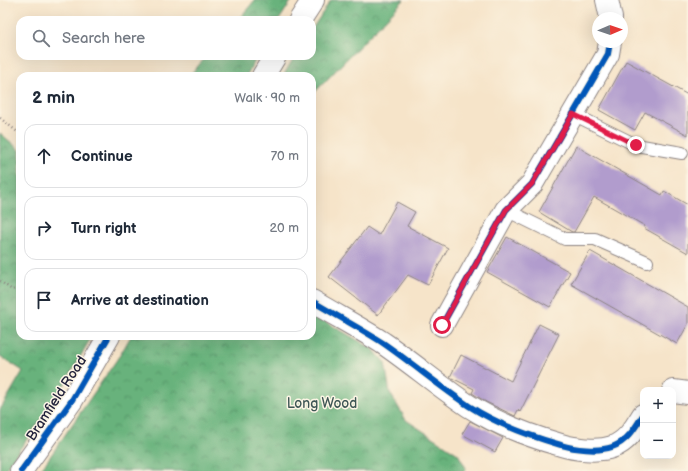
<!DOCTYPE html>
<html lang="en">
<head>
<meta charset="utf-8">
<style>
	:root { --surface:#fff; --page:#f2f2f3; --text:#1f2937; --muted:#747a83; --line:#e0e1e3 }
	body { margin:0; font-family:"Balsamiq Sans",sans-serif; background:var(--page); color:var(--text) }
	.controls { position:absolute; right:12px; bottom:12px; display:grid; overflow:hidden; border-radius:8px; box-shadow:0 4px 16px #0002 }
	.controls button { width:36px; height:36px; display:grid; place-items:center; padding:0; border:0; border-bottom:1px solid var(--line); background:var(--surface); color:var(--text); font:20px sans-serif }
	.compass { position:absolute; left:592px; top:12px; width:36px; height:36px; border-radius:50%; background:var(--surface); box-shadow:0 4px 16px #0002; rotate:88deg }
	.stop { position:absolute; width:12px; height:12px; margin:-9px; border:3px solid #e11d48; border-radius:50%; background:#fff }
	.stop.end { background:#e11d48; border-color:#fff; box-shadow:0 1px 4px #0008 }
	.list { margin:0; padding:0; list-style:none }
	h2 { display:flex; justify-content:space-between; align-items:center; height:52px; margin:0; padding:0 16px; font-size:17px }
	h2 small { font-size:13px; font-weight:400; color:var(--muted) }
	.list li { display:grid; grid-template-columns:26px 1fr auto; gap:12px; align-items:center; box-sizing:border-box; height:64px; margin:0 8px 8px; padding:0 8px; border:1px solid var(--line); border-radius:12px }
	.list b { display:block; font-size:15px; white-space:nowrap }
	.list em { font-size:13px; font-style:normal; color:var(--muted) }
	.icon { flex:none; width:22px; height:22px; fill:none; stroke:currentColor; stroke-width:2; stroke-linecap:round; stroke-linejoin:round }
	.map { position:relative; flex:none; width:688px; height:471px; overflow:hidden }
	.search { position:absolute; background:var(--surface); box-shadow:0 4px 16px #0002; left:16px; top:16px; width:300px; height:44px; display:flex; align-items:center; gap:10px; box-sizing:border-box; padding:0 14px; border-radius:12px; color:var(--muted); font-size:15px }
	.panel { position:absolute; background:var(--surface); box-shadow:0 4px 16px #0002; left:16px; top:72px; width:300px; height:268px; border-radius:12px }
	.map>svg:first-child { display:block }
</style>
</head>
<body>
<div class="map">
<svg width="688" height="471" viewBox="0 0 688 471">
	<defs>
		<pattern id="forest-crowns" width="20" height="18" patternUnits="userSpaceOnUse"><rect width="20" height="18" fill="#67b27b"/><path d="M2 6a3 3 0 1 1 6 0M12 15a3 3 0 1 1 6 0" fill="none" stroke="#549066"/></pattern>
	</defs>
	<rect width="100%" height="100%" fill="#fcf5e5"/>
	<filter id="ink" filterUnits="userSpaceOnUse"><feTurbulence type="fractalNoise" baseFrequency=".025" numOctaves="2"/><feDisplacementMap in="SourceGraphic" scale="8" xChannelSelector="R" yChannelSelector="G"/><feConvolveMatrix kernelMatrix="1 2 1 2 8 2 1 2 1" color-interpolation-filters="sRGB"/></filter>
	<filter id="wash" filterUnits="userSpaceOnUse"><feTurbulence type="fractalNoise" baseFrequency=".012" numOctaves="4" result="noise"/><feDisplacementMap in="SourceGraphic" scale="16" xChannelSelector="R" yChannelSelector="G"/><feGaussianBlur stdDeviation="0.9" result="paint"/><feColorMatrix in="noise" values="0 0 0 0 0 0 0 0 0 0 0 0 0 0 0 0 0 1.4 0 .05"/><feComposite in="paint" operator="in"/></filter>
	<g filter="url(#wash)">
		<rect width="100%" height="100%" fill="#f6e4c9"/>
		<g fill="url(#forest-crowns)" stroke="#446a5b">
			<polygon points="255,0 292,0 279,20 238,20"/>
			<polygon points="331,0 404,0 312,95 312,76 283,76 295,56 312,56 312,29"/>
			<polygon points="207,56 258,56 246,76 189,76"/>
			<polygon points="0,133 20,150 20,336 92,336 56,399 4,471 0,471 0,410 23,371 0,356"/>
			<polygon points="312,314 373,349 385,363 390,393 406,420 458,454 466,468 465,471 39,471 47,461 120,355 131,336 312,336"/>
		</g>
		<g id="blocks">
			<g fill="#b19ccd">
				<polygon points="626,61 688,95 688,135 645,112 635,130 599,110"/>
				<polygon points="576,146 662,195 664,191 688,205 688,253 644,228 645,226 594,197 574,232 572,232 539,212"/>
				<polygon points="397,202 415,212 407,226 448,248 428,285 408,275 378,315 329,277 367,227 379,235"/>
				<polygon points="507,237 570,272 550,307 487,272"/>
				<polygon points="590,251 688,307 688,324 677,344 571,284"/>
				<polygon points="539,324 559,334 520,412 518,410 515,416 486,402 472,393 474,389 450,377 461,355 511,381"/>
				<polygon points="470,421 503,438 495,452 462,434"/>
			</g>
		</g>
	</g>
	<g filter="url(#ink)">
		<use href="#blocks" fill-opacity="0" stroke="#8c8382" stroke-width="1"/>
		<g fill="none" stroke-linecap="round" stroke-linejoin="round">
			<defs>
				<g id="lane">
					<polyline points="573,114 636,145 682,153"/>
					<polyline points="506,210 565,239 595,239 647,262"/>
				</g>
				<g id="street">
					<polyline points="607,0 611,18"/>
					<path d="M312,301c23,14 48,27 71,42 29,20 56,43 86,63 28,18 60,30 92,39 13,4 37,7 51,2 15,-5 23,-19 31,-32"/>
					<polyline points="442,325 506,210 532,184 608,54 610,42"/>
					<polyline points="673,391 688,393"/>
				</g>
				<g id="secondary">
					<polyline points="300,20 313,0"/>
					<polyline points="263,76 275,56"/>
					<polyline points="21,471 72,400 109,336"/>
				</g>
			</defs>
			<use href="#lane" stroke="#8c8382" stroke-width="14"/>
			<use href="#street" stroke="#8c8382" stroke-width="24"/>
			<use href="#secondary" stroke="#8c8382" stroke-width="24"/>
			<g stroke="#8c8382" stroke-width="2.5" stroke-dasharray="1 3" stroke-linecap="butt">
				<polyline points="0,118 20,134"/>
				<polyline points="0,281 12,290 20,287"/>
			</g>
			<use href="#lane" stroke="#fff" stroke-width="12"/>
			<use href="#street" stroke="#fff" stroke-width="22"/>
			<use href="#secondary" stroke="#fff" stroke-width="22"/>
			<defs>
				<g id="cycleway">
					<path d="M312,301c23,14 48,27 71,42 29,20 56,43 86,63 28,18 60,30 92,39 13,4 37,7 51,2 15,-5 23,-19 31,-32"/>
					<polyline points="442,325 506,210 532,184 608,54 610,42"/>
					<polyline points="21,471 72,400 109,336"/>
				</g>
			</defs>
			<use href="#cycleway" stroke="#fcf5e5" stroke-width="8"/>
			<use href="#cycleway" stroke="#0057b8" stroke-width="6"/>
		</g>
	</g>
	<g fill="none" stroke-linecap="round" stroke-linejoin="round" filter="url(#ink)">
		<polyline stroke="#e11d48" stroke-width="5" points="442,325 506,210 532,184 573,114 636,145"/>
	</g>
	<g text-anchor="middle" stroke-width="3" stroke-linejoin="round" paint-order="stroke">
		<g font-size="14" fill="#22223b" stroke="#fcf5e5">
			<text transform="translate(56 398) rotate(-57)" y="5">Bramfield Road</text>
		</g>
		<g font-size="14" fill="#3e5655" stroke="#fcf5e5">
			<text x="322" y="408">Long Wood</text>
		</g>
	</g>
</svg>
<div class="controls">
<button>+</button>
<button>−</button>
</div>
<svg class="compass" viewBox="-18 -18 36 36"><path d="M0-13l5 13h-10z" fill="#e53935"/><path d="M0 13l5-13h-10z" fill="#747a83"/></svg>
<div class="stop" style="left:442px;top:325px"></div>
<div class="stop end" style="left:636px;top:145px"></div>
<div class="search"><svg class="icon" aria-label="search" viewBox="0 0 24 24"><circle cx="10" cy="10" r="6"/><path d="M15 15l6 6"/></svg>Search here</div>
<section class="panel">
<h2>2 min<small>Walk · 90 m</small></h2>
<ul class="list">
<li><svg class="icon" aria-label="ahead" viewBox="0 0 24 24"><path d="M12 20V5M6 11l6-6 6 6"/></svg><div><b>Continue</b></div><em>70 m</em></li>
<li><svg class="icon" aria-label="right" viewBox="0 0 24 24"><path d="M7 20v-9h11M14 6l5 5-5 5"/></svg><div><b>Turn right</b></div><em>20 m</em></li>
<li><svg class="icon" aria-label="arrive" viewBox="0 0 24 24"><path d="M6 21V4h12l-3 4 3 4H6"/></svg><div><b>Arrive at destination</b></div></li>
</ul>
</section>
</div>
</body>
</html>
